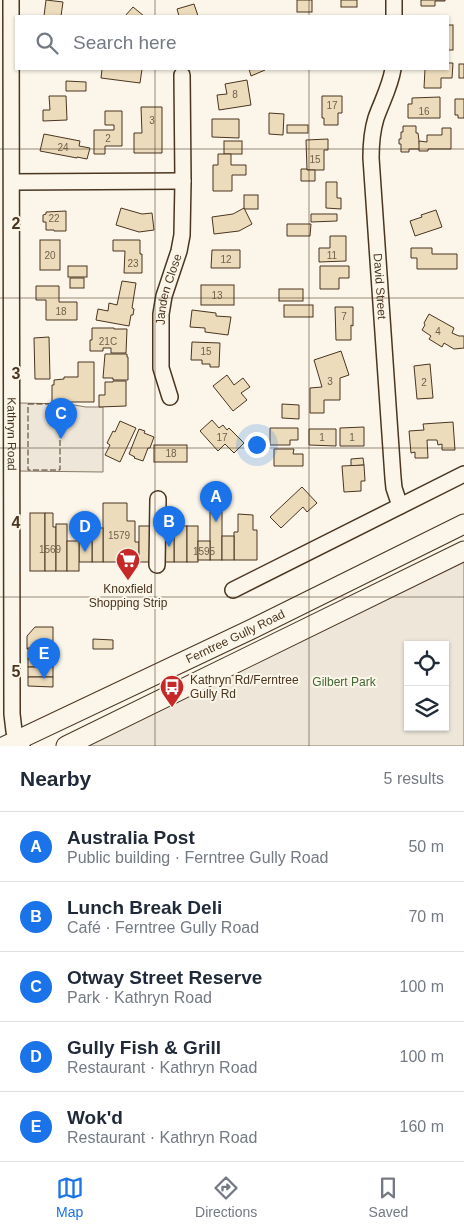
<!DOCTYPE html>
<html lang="en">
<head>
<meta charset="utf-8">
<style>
	:root { --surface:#fff; --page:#f2f2f3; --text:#1f2937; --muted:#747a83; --line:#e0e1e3; --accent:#1a73e8 }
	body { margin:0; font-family:Arial,sans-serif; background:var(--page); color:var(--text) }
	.controls { position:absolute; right:15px; bottom:15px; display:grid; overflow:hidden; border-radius:0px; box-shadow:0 1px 4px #0004 }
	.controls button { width:45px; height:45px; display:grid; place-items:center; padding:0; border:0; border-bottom:1px solid var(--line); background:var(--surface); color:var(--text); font:25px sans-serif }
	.you { position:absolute; left:256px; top:444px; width:18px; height:18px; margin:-12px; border:4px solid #fff; border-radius:50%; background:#1a73e8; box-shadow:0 0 0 8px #1a73e833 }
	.badge { display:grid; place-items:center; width:32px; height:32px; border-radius:50%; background:var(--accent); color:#fff; font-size:16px; font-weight:700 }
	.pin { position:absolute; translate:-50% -41px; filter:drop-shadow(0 1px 2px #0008) }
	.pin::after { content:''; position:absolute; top:26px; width:18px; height:15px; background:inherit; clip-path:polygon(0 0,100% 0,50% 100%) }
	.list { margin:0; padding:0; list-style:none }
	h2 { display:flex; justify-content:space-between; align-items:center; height:65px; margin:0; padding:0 20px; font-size:21px }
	h2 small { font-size:16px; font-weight:400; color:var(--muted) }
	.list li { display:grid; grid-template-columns:32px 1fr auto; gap:15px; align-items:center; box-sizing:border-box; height:70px; padding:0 20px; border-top:1px solid var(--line) }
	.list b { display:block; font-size:19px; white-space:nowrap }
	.list p { margin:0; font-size:16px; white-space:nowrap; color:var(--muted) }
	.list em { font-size:16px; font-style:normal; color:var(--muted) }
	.icon { flex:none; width:28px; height:28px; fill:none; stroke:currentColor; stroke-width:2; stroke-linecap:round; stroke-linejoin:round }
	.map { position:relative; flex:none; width:464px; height:746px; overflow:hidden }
	.search { position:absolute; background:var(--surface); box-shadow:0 1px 4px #0004; left:15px; right:15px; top:15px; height:55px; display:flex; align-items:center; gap:12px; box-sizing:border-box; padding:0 18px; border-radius:0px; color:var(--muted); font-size:19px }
	.sheet { height:415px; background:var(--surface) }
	nav { display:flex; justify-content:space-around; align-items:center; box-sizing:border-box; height:70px; border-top:1px solid var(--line); background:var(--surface); font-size:14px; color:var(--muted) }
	nav a { display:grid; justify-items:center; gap:2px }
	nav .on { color:var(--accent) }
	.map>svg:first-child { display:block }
</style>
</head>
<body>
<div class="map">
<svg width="464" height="746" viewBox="0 0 464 746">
	<rect width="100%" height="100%" fill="#fbf6e9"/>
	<g fill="#ede6d9" stroke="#887966" fill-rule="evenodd">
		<polygon points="19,403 68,404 86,407 103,407 103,472 19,471"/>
		<path d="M464,551v195h-398zM408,645h37v82h-37z"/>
	</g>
	<g fill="#ecdcbc" stroke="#4a3520">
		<polygon points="46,0 63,2 61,16 44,16"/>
		<rect x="297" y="0" width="15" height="12"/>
		<rect x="341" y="0" width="16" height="7"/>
		<polygon points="421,0 445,0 445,1 435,1 435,6 421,6"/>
		<polygon points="194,4 198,16 178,16 179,16 177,9"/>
		<polygon points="133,7 144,16 125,16"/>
		<rect x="448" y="25" width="5" height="25"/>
		<polygon points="448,63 453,63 452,78 441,78 441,88 424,88 425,69 448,69"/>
		<rect x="459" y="64" width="5" height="14"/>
		<polygon points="102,69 142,69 140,83 101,78"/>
		<polygon points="249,69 264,69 265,70 251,76"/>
		<polygon points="247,80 251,105 219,110 217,95 227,94 225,84"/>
		<polygon points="66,81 86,82 86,91 66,91"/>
		<polygon points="49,96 66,96 67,120 43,121 43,110 50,110"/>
		<polygon points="322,96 342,96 342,113 338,113 338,125 324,125 324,118 322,118"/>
		<polygon points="440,97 440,118 408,118 408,104 412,104 412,98"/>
		<polygon points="455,99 464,99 464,118 458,118 458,115 455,115"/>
		<polygon points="141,107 162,107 162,153 134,153 134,133 142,133"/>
		<polygon points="105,111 122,111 122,146 105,146 105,154 94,154 94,130 114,130 114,125 105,125"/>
		<polygon points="269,113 284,114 283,135 269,134"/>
		<polygon points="212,119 239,119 239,138 212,137"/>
		<rect x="287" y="125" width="21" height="8"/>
		<polygon points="403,126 416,126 416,133 418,133 420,149 409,149 409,152 401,152 401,144 399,144 399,139 401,139 401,132 403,132"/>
		<polygon points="442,128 451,128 451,149 428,149 428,151 419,151 419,141 427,142 427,135 442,135"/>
		<polygon points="44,134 80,141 79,146 90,148 87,159 77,157 77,158 40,151"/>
		<polygon points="328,139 328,150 324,150 324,170 307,170 306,140"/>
		<rect x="224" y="141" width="18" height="13"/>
		<polygon points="218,154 231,154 231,165 246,165 246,175 232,175 232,191 213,191 213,165 218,165"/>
		<polygon points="301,169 307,169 307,170 315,170 315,181 301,181"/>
		<polygon points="326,182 337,182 337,198 341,198 341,209 326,208"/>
		<rect x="244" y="195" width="14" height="14"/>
		<polygon points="121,208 142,214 152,213 154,230 139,232 116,225"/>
		<polygon points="244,208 252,224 239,231 214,234 212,217 233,214"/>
		<polygon points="436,210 442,227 415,236 410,221 422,217 421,215"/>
		<polygon points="66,211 66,231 54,231 54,230 46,230 46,222 43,222 43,215 46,214 46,212"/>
		<polygon points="311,214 337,214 337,221 311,222"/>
		<polygon points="287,224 311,224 310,236 287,236"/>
		<polygon points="330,236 346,236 346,261 319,262 319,248 330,248"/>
		<rect x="40" y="240" width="20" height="30"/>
		<polygon points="113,240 140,240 140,254 142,254 142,273 124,273 125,251 113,251"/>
		<polygon points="411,248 432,248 432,254 457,254 457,269 417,269 417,258 411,258"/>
		<polygon points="212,250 240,250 240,268 211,268"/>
		<rect x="68" y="266" width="19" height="11"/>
		<polygon points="320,266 349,266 349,278 339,278 339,289 320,289"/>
		<rect x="70" y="278" width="14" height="10"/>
		<polygon points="122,281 136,283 132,308 134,309 133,315 131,315 129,326 96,320 98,309 108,311 109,303 117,305"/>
		<rect x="201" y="285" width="33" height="20"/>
		<polygon points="36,286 59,286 59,302 77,302 77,320 46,320 46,300 36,300"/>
		<rect x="279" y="289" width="24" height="12"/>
		<rect x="284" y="305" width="29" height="12"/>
		<polygon points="335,307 353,307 353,326 351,325 351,340 336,340"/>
		<polygon points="192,310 216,313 216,316 231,317 228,335 205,332 205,328 190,327"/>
		<polygon points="429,314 454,328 452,333 459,336 464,336 464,348 454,349 444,343 442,347 429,339 431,336 422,330 425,325 424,323"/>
		<polygon points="92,328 114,328 114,329 127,329 126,353 111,353 111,348 103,348 103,351 90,351 90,340 92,340"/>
		<polygon points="49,337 50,379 35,379 34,338"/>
		<polygon points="192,342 220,343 219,367 210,367 210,364 202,364 202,360 191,360"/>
		<polygon points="341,351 349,375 340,378 340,400 324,400 324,413 310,413 310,388 322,387 314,360"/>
		<polygon points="105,354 127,354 127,357 128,357 128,380 113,380 113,378 103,378"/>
		<polygon points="78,362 94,362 94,402 52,402 52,385 54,385 54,380 64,379 64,377 78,377"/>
		<polygon points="430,364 433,398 417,399 414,366"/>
		<polygon points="227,375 234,385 243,378 250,387 241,393 247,400 233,411 213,386"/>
		<polygon points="113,381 126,381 126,406 99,407 99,395 105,395 105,382 113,382"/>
		<polygon points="282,404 299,405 299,419 282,418"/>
		<polygon points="212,420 219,428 223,425 227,430 229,428 244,443 234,453 225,444 218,451 200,431"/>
		<polygon points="120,421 136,428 120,462 105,455 110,445 107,443 113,431 115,432"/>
		<polygon points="453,422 455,450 442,450 442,444 438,445 437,440 427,440 428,458 415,458 415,452 411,453 409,431 424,430 423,424"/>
		<polygon points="364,427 364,446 340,446 340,428"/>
		<polygon points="270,428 298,428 298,440 290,440 290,445 270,445"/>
		<polygon points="139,429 145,431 144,433 154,437 150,448 148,448 143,461 134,458 135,457 129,454"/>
		<polygon points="309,429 336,429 336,446 309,445"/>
		<rect x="154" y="445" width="33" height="17"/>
		<polygon points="274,449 294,449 293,454 303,454 303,466 274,466"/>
		<polygon points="363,458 364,465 351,466 351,459"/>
		<polygon points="364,465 365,481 361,481 361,491 344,492 342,466"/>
		<polygon points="302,487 317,503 307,512 303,507 281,528 270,517"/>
		<polygon points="103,503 127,503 127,521 135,521 135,542 139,542 139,562 103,562"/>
		<rect x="210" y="508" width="12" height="52"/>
		<rect x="30" y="513" width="15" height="58"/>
		<polygon points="45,513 53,513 53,527 56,527 56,571 45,571"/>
		<polygon points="238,514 253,515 253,530 257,530 257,560 234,560 234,532 238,532"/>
		<rect x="56" y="524" width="11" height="47"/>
		<rect x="139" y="526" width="12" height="36"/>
		<rect x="174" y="526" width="13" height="36"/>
		<rect x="187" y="526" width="11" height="36"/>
		<rect x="92" y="528" width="11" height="34"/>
		<rect x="79" y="531" width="13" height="31"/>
		<rect x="163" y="532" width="11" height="30"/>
		<rect x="222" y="536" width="12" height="24"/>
		<rect x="67" y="541" width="12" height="30"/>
		<rect x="198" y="541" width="12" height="19"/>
		<polygon points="35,627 53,627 53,648 27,649 27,636"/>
		<polygon points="93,639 113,640 113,649 93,649"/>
		<rect x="28" y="648" width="25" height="11"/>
		<rect x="28" y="659" width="25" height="8"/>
		<rect x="28" y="667" width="25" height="10"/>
		<polygon points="28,677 53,677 53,687 28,686"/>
	</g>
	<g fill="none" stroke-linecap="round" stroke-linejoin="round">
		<defs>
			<g id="minor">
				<path id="s1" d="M11,0l1,714 2,17 8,15"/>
				<polyline points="394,16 394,0"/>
				<path id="s2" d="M393,69c-3,18 -11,32 -17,49 -4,13 -5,26 -5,40l22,320 1,10 6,18"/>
				<polyline points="12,182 183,181"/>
				<path id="s3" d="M170,397l-9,-29v-54l3,-18 15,-45 3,-16 1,-54 -1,-106"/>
				<polyline points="157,565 158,499"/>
				<polyline points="233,590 464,474"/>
			</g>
			<g id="major">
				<path id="s4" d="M5,746l247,-117 212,-105"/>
				<polyline points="66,746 464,551"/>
			</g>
		</defs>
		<use href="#minor" stroke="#4a3520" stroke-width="18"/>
		<use href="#major" stroke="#4a3520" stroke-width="21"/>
		<use href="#minor" stroke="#fbf6e9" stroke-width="15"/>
		<use href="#major" stroke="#fbf6e9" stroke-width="19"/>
		<rect stroke="#4a3520" stroke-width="1" stroke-dasharray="6 2.5" stroke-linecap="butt" x="28" y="404" width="32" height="66"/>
	</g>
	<path fill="none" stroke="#4a3520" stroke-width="1" stroke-opacity="0.55" d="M155,0v16M309,0v16M155,69v677M309,69v677M0,149h464M0,298h464M0,448h464M0,597h464"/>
	<defs>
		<symbol id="supermarket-pin" viewBox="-11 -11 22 30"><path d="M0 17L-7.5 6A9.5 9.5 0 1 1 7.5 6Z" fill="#c62828" stroke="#fbf6e9"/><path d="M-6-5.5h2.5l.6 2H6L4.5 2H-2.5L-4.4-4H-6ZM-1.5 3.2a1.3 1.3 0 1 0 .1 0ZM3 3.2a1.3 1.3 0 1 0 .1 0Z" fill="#fff"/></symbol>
		<symbol id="bus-pin" viewBox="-11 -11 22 30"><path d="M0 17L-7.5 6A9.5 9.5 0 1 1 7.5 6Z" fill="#c62828" stroke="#fbf6e9"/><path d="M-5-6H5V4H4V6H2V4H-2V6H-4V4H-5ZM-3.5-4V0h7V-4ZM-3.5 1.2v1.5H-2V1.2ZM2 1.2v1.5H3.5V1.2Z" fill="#fff"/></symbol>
	</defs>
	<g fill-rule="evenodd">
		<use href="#supermarket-pin" x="114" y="546" width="28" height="38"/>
		<use href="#bus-pin" x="158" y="673" width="28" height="38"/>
	</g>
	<g text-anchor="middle" stroke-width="4" stroke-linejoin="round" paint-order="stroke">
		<g font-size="10" fill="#725f47">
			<text x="235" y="98">8</text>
			<text x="332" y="109">17</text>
			<text x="424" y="115">16</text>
			<text x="152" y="124">3</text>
			<text x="108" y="142">2</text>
			<text x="63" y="151">24</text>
			<text x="315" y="163">15</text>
			<text x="54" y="222">22</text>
			<text x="50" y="259">20</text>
			<text x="332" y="259">11</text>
			<text x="226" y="263">12</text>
			<text x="133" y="267">23</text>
			<text x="217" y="299">13</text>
			<text x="61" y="315">18</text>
			<text x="344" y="320">7</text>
			<text x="438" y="335">4</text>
			<text x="108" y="345">21C</text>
			<text x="206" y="355">15</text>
			<text x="330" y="385">3</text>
			<text x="424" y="386">2</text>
			<text x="222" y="441">17</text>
			<text x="322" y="441">1</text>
			<text x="352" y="441">1</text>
			<text x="171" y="457">18</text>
			<text x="119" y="539">1579</text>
			<text x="50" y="553">1569</text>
			<text x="204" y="555">1595</text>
		</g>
		<g font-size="12" fill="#4a3520" stroke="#fbf6e9">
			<text dy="4" stroke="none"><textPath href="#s2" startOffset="221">David Street</textPath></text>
			<text dy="4" stroke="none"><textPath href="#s3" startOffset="110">Janden Close</textPath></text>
			<text dy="4" stroke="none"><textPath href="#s1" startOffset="434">Kathryn Road</textPath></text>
			<text dy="4" stroke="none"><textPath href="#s4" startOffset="255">Ferntree Gully Road</textPath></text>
		</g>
		<g font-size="12" fill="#4a3520" stroke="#fbf6e9">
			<text x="128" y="593">Knoxfield<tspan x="128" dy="14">Shopping Strip</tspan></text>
			<text x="190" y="684" text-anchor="start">Kathryn Rd/Ferntree<tspan x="190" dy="14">Gully Rd</tspan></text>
		</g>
		<g font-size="12" fill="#436837" stroke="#fbf6e9">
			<text x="344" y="686">Gilbert Park</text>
		</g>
	</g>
	<g font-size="16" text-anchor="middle" font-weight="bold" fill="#4a3520" stroke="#fbf6e9" stroke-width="4" stroke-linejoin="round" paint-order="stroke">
		<text x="16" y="229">2</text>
		<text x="16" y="379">3</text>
		<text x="16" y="528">4</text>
		<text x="16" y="677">5</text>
	</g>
</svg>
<div class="controls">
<button><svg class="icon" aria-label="locate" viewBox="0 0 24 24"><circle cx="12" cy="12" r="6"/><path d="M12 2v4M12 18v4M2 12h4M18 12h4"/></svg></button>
<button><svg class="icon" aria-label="layers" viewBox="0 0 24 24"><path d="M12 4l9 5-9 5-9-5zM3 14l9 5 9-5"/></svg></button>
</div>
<div class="you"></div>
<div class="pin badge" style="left:216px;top:522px">A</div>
<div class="pin badge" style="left:169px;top:547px">B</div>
<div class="pin badge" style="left:61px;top:439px">C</div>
<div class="pin badge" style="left:85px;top:552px">D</div>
<div class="pin badge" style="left:44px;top:679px">E</div>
<div class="search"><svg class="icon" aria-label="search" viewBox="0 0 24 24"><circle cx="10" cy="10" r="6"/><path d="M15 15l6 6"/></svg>Search here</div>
</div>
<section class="sheet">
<h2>Nearby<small>5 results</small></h2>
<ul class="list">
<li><span class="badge">A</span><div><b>Australia Post</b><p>Public building · Ferntree Gully Road</p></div><em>50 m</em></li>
<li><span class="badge">B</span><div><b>Lunch Break Deli</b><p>Café · Ferntree Gully Road</p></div><em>70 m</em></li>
<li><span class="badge">C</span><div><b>Otway Street Reserve</b><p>Park · Kathryn Road</p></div><em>100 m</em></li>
<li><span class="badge">D</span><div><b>Gully Fish &amp; Grill</b><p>Restaurant · Kathryn Road</p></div><em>100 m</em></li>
<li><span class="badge">E</span><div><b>Wok'd</b><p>Restaurant · Kathryn Road</p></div><em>160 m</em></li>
</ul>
</section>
<nav>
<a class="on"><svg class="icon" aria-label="map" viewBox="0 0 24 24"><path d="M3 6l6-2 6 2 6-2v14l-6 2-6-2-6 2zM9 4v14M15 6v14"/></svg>Map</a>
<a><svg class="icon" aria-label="directions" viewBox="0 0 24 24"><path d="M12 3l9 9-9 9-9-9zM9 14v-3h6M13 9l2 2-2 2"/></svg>Directions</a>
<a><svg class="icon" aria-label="saved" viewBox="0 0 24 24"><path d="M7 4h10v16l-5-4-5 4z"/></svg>Saved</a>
</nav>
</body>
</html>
